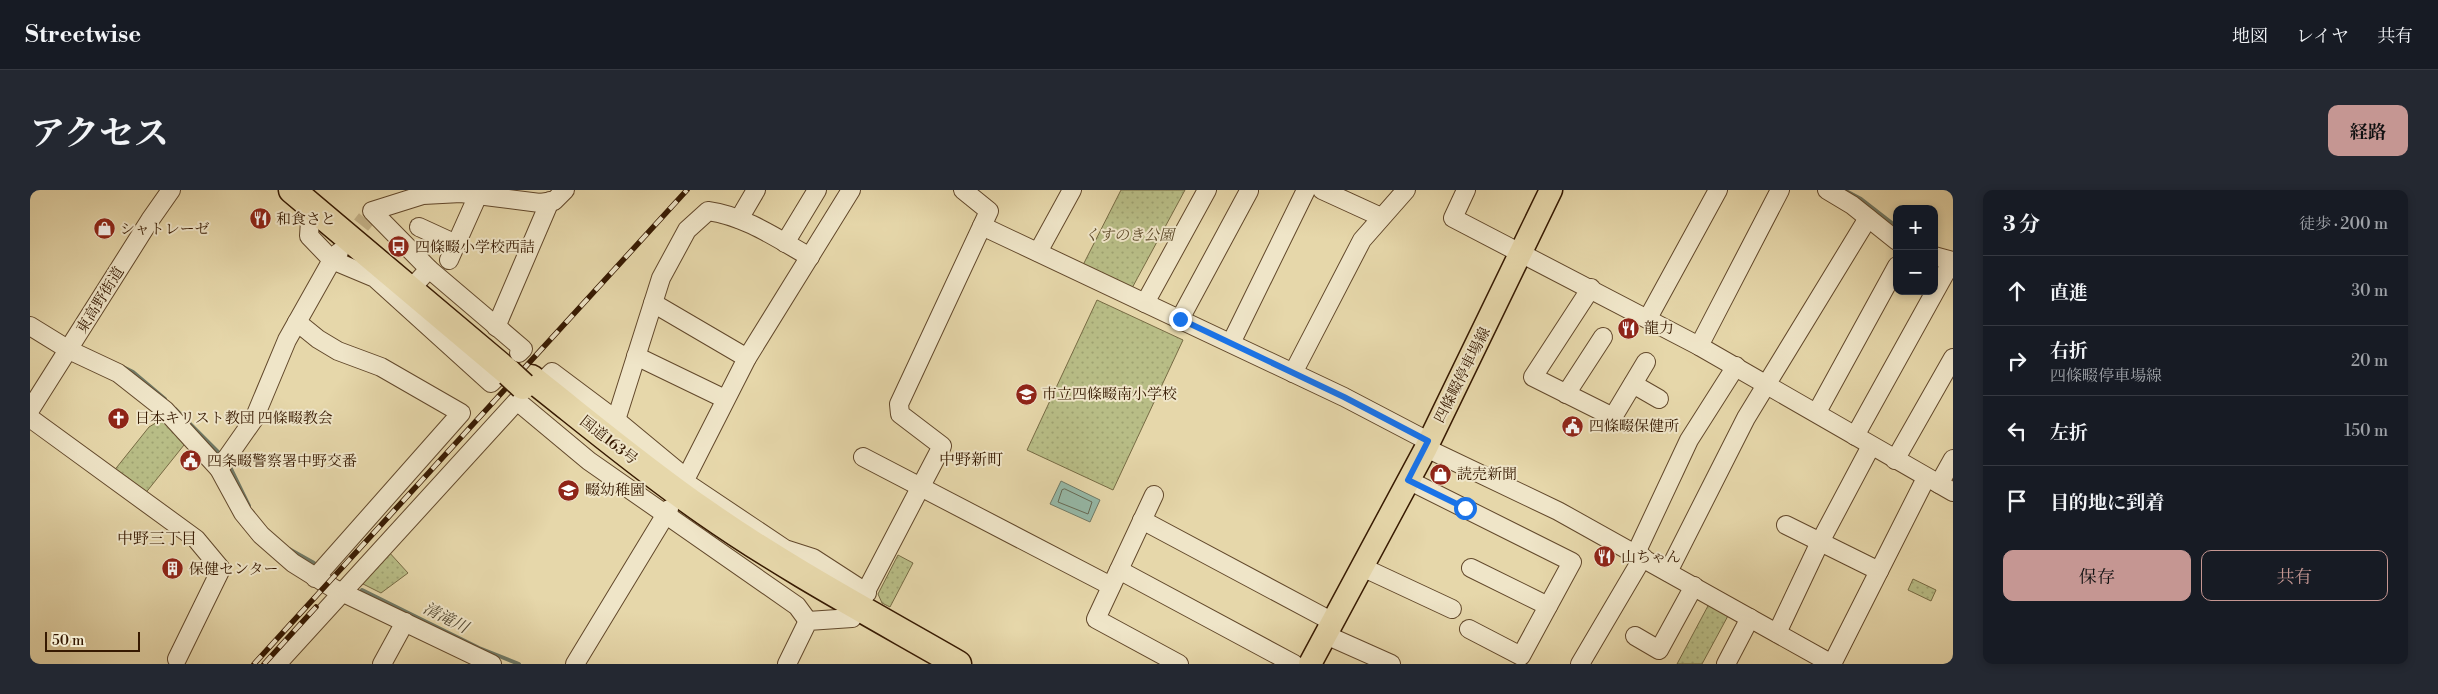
<!DOCTYPE html>
<html lang="ja">
<head>
<meta charset="utf-8">
<style>
	:root { --surface:#171b24; --page:#242831; --text:#f1f3f6; --muted:#9ea1a6; --line:#363941; --accent:#c59692 }
	body { margin:0; font-family:"Libre Bodoni","Noto Serif JP",serif; background:var(--page); color:var(--text) }
	.controls { position:absolute; right:15px; top:15px; display:grid; overflow:hidden; border-radius:10px; box-shadow:0 2px 8px #0003 }
	.controls button { width:45px; height:45px; display:grid; place-items:center; padding:0; border:0; border-bottom:1px solid var(--line); background:var(--surface); color:var(--text); font:25px sans-serif }
	.scale { position:absolute; left:15px; bottom:12px; width:95px; box-sizing:border-box; padding-left:5px; border:2px solid #361901; border-top:0; font-size:14px; line-height:18px; white-space:nowrap; color:#361901; -webkit-text-stroke:4px #efe5c8; paint-order:stroke }
	.stop { position:absolute; width:15px; height:15px; margin:-11px; border:4px solid #1a73e8; border-radius:50%; background:#fff }
	.stop.end { background:#1a73e8; border-color:#fff; box-shadow:0 1px 5px #0008 }
	.list { margin:0; padding:0; list-style:none }
	h2 { display:flex; justify-content:space-between; align-items:center; height:65px; margin:0; padding:0 20px; font-size:21px }
	h2 small { font-size:16px; font-weight:400; color:var(--muted) }
	.list li { display:grid; grid-template-columns:32px 1fr auto; gap:15px; align-items:center; box-sizing:border-box; height:70px; padding:0 20px; border-top:1px solid var(--line) }
	.list b { display:block; font-size:19px; white-space:nowrap }
	.list p { margin:0; font-size:16px; white-space:nowrap; color:var(--muted) }
	.list em { font-size:16px; font-style:normal; color:var(--muted) }
	.actions { display:flex; gap:10px; padding:15px 20px }
	.actions a { flex:1; padding:11px 0; border:1px solid var(--accent); border-radius:10px; text-align:center; font-size:18px; color:var(--accent) }
	.actions .main { background:var(--accent); color:#111 }
	.icon { flex:none; width:28px; height:28px; fill:none; stroke:currentColor; stroke-width:2; stroke-linecap:round; stroke-linejoin:round }
	.map { position:relative; flex:none; width:1923px; height:474px; overflow:hidden; border-radius:10px }
	header { display:flex; align-items:center; gap:30px; box-sizing:border-box; height:70px; padding:0 25px; background:var(--surface); border-bottom:1px solid var(--line) }
	header strong { font-size:24px }
	nav { display:flex; gap:28px; margin-inline-start:auto; font-size:18px }
	.intro { display:flex; align-items:center; justify-content:space-between; box-sizing:border-box; height:120px; padding:0 30px }
	h1 { margin:0; font-size:35px }
	.button { padding:12px 22px; border-radius:10px; background:var(--accent); color:#111; font-size:18px; font-weight:700 }
	main { display:flex; gap:30px; padding:0 30px }
	aside { flex:1; background:var(--surface); border-radius:10px; box-shadow:0 2px 8px #0003 }
	.map>svg:first-child { display:block }
</style>
</head>
<body>
<header>
<strong>Streetwise</strong>
<nav><a>地図</a><a>レイヤ</a><a>共有</a></nav>
</header>
<div class="intro"><h1>アクセス</h1><a class="button">経路</a></div>
<main>
<div class="map">
<svg width="1923" height="474" viewBox="0 0 1923 474">
	<defs>
		<pattern id="park-dots" width="8" height="8" patternUnits="userSpaceOnUse" patternTransform="scale(1.25)"><rect width="8" height="8" fill="#b8bd86"/><path d="M2 2h.1M6 6h.1" fill="none" stroke="#9fa272" stroke-width="1.8" stroke-linecap="round"/></pattern>
	</defs>
	<rect width="100%" height="100%" fill="#e6d7aa"/>
	<filter id="stains"><feTurbulence type="fractalNoise" baseFrequency=".004" numOctaves="4"/><feColorMatrix values="0 0 0 0 .2 0 0 0 0 .09 0 0 0 0 .02 0 0 0 .5 -.17"/></filter>
	<radialGradient id="worn" r=".72"><stop offset=".6" stop-color="#630" stop-opacity="0"/><stop offset="1" stop-color="#630" stop-opacity=".3"/></radialGradient>
	<g fill="url(#park-dots)" stroke="#776b44">
		<polygon points="1091,0 1155,0 1101,100 1052,77"/>
		<polygon points="1067,110 1153,150 1083,300 997,260"/>
		<polygon points="134,228 158,250 114,305 83,282 119,237"/>
		<polygon points="358,361 378,383 351,403 333,394 330,390"/>
		<polygon points="868,365 883,373 860,417 852,413 848,404"/>
		<polygon points="1883,389 1906,400 1901,411 1878,400"/>
		<polygon points="1679,414 1699,424 1672,474 1647,474"/>
	</g>
	<polygon fill="#96baa9" stroke="#707a66" points="1031,291 1070,310 1060,332 1020,314"/>
	<g fill="none" stroke-linecap="round" stroke-linejoin="round">
		<polygon stroke="#666a55" stroke-width="1" points="1035,299 1062,312 1058,324 1028,312 1032,300"/>
		<g stroke="#707a66" stroke-width="4">
			<polyline points="1814,0 1831,9 1867,37"/>
			<polyline points="93,177 103,182 135,209"/>
			<polyline points="145,219 188,262"/>
			<polyline points="199,275 219,316"/>
			<polyline points="259,359 284,373"/>
			<polyline points="332,400 449,458 489,474"/>
		</g>
		<polyline stroke="#c3b188" stroke-width="18" stroke-dasharray="18 9" stroke-linecap="butt" points="314,56 336,29"/>
		<defs>
			<g id="minor">
				<polyline points="1292,0 1351,27"/>
				<polyline points="1436,0 1423,28 1669,156 1923,302"/>
				<polyline points="1797,0 1822,15 1867,51"/>
				<polyline points="709,29 726,0"/>
				<polyline points="952,36 1314,207 1398,251"/>
				<polyline points="389,37 426,54"/>
				<polyline points="755,53 787,0"/>
				<polyline points="309,62 302,70 345,88 461,193 465,189"/>
				<polyline points="1008,62 1042,0"/>
				<polyline points="1904,66 1923,71"/>
				<polyline points="419,70 448,5"/>
				<polyline points="399,79 493,159 489,163"/>
				<polyline points="388,91 399,79 342,21 393,5 431,3 510,13 524,11 535,0"/>
				<polyline points="1561,98 1503,187 1583,227 1616,172"/>
				<polyline points="623,113 717,168"/>
				<polyline points="1115,113 1177,0"/>
				<polyline points="1618,128 1688,0"/>
				<polyline points="1150,129 1219,1"/>
				<polyline points="267,132 288,149 308,161 351,177 431,223 285,388"/>
				<polyline points="0,136 39,160 88,183 135,220 189,279 213,323 231,345 263,373 303,398 462,474"/>
				<polyline points="466,137 520,11"/>
				<polyline points="1201,153 1276,0"/>
				<polyline points="1669,156 1750,0"/>
				<polyline points="606,166 695,209"/>
				<polyline points="1263,183 1332,50 1376,0"/>
				<polyline points="518,186 522,182 586,230 656,288 658,294 755,359 783,368 837,403"/>
				<polyline points="1603,194 1629,209"/>
				<polyline points="1536,204 1573,147"/>
				<polyline points="0,220 120,30 141,0"/>
				<polyline points="1787,222 1867,76"/>
				<polyline points="0,228 166,349 191,379 147,469"/>
				<path d="M586,230l45,-142 26,-48 21,-19c37,5 70,28 102,46"/>
				<polyline points="1825,246 1922,71"/>
				<polyline points="1396,258 1528,321 1802,474"/>
				<polyline points="833,267 1081,396"/>
				<polyline points="1865,270 1923,168"/>
				<polyline points="189,279 224,229 257,150 302,70 279,46 281,16"/>
				<polyline points="656,288 717,168 821,0"/>
				<polyline points="1378,290 1542,372 1491,466 1439,439"/>
				<polyline points="1909,294 1923,269"/>
				<polyline points="1124,305 1066,429 1149,474"/>
				<polyline points="1112,330 1303,432"/>
				<polyline points="1756,335 1849,381"/>
				<polyline points="1606,363 1659,250 1706,176"/>
				<polyline points="1332,377 1422,419"/>
				<polyline points="1441,378 1518,416"/>
				<polyline points="1089,380 1264,474"/>
				<polyline points="1638,382 1716,228 1838,28"/>
				<polyline points="1747,443 1790,352 1841,256"/>
				<polyline points="1296,445 1361,474"/>
				<polyline points="1605,446 1629,460 1664,396"/>
				<polyline points="247,474 487,211 559,271 767,416 778,431"/>
				<polyline points="352,474 375,432"/>
				<polyline points="545,474 639,319"/>
				<polyline points="757,474 778,431 822,428 912,256 870,224 869,214 959,21 933,0"/>
				<polyline points="1550,474 1613,367"/>
				<polyline points="1696,474 1720,428"/>
				<polyline points="1802,474 1896,288"/>
			</g>
			<polyline id="major" points="1280,474 1396,258 1521,0"/>
			<g id="highway">
				<polyline points="262,0 479,183"/>
				<path d="M501,188c57,45 113,92 174,134 80,56 168,103 253,152"/>
			</g>
		</defs>
		<use href="#minor" stroke="#62482b" stroke-width="20"/>
		<use href="#major" stroke="#361901" stroke-width="25"/>
		<use href="#highway" stroke="#361901" stroke-width="29"/>
		<use href="#minor" stroke="#efe5c8" stroke-width="18"/>
		<use href="#major" stroke="#e6d7aa" stroke-width="22"/>
		<use href="#highway" stroke="#e6d7aa" stroke-width="26"/>
		<defs>
			<g id="rail">
				<polyline points="224,474 657,0"/>
				<polyline points="234,474 286,417"/>
			</g>
		</defs>
		<use href="#rail" stroke="#361901" stroke-width="5.5"/>
		<use href="#rail" stroke="#efe5c8" stroke-width="4" stroke-dasharray="11" stroke-linecap="butt"/>
		<defs>
			<polyline id="highway-bridge" points="479,183 493,196"/>
		</defs>
		<use href="#highway-bridge" stroke="#361901" stroke-width="29" stroke-linecap="butt"/>
		<use href="#highway-bridge" stroke="#e6d7aa" stroke-width="26"/>
	</g>
	<g fill="none" stroke-linecap="round" stroke-linejoin="round">
		<polyline stroke="#1a73e8" stroke-width="6" points="1150,129 1314,207 1398,251 1378,290 1435,318"/>
	</g>
	<defs>
		<symbol id="restaurant-disc" viewBox="-11 -11 22 22"><circle r="9.5" fill="#8f2418" stroke="#efe5c8"/><path d="M-5-6h1v4h1v-4h1v4h1v-4h1v5L-1.5 .5V6h-2V.5L-5-1ZM5-6V6H3V1.5H1.5Q1.5-4 5-6Z" fill="#fff"/></symbol>
		<symbol id="shop-disc" viewBox="-11 -11 22 22"><circle r="9.5" fill="#8f2418" stroke="#efe5c8"/><path d="M-5-2.5h2.3a2.7 3.5 0 0 1 5.4 0H5L5.5 6h-11ZM-1.5-2.5h3a1.5 2.3 0 0 0-3 0Z" fill="#fff"/></symbol>
		<symbol id="bus-disc" viewBox="-11 -11 22 22"><circle r="9.5" fill="#8f2418" stroke="#efe5c8"/><path d="M-5-6H5V4H4V6H2V4H-2V6H-4V4H-5ZM-3.5-4V0h7V-4ZM-3.5 1.2v1.5H-2V1.2ZM2 1.2v1.5H3.5V1.2Z" fill="#fff"/></symbol>
		<symbol id="school-disc" viewBox="-11 -11 22 22"><circle r="9.5" fill="#8f2418" stroke="#efe5c8"/><path d="M0-5L7-2L0 1L-7-2ZM-4 1L0 2.5L4 1V4Q0 6-4 4Z" fill="#fff"/></symbol>
		<symbol id="church-disc" viewBox="-11 -11 22 22"><circle r="9.5" fill="#8f2418" stroke="#efe5c8"/><path d="M-1.2-6h2.4v3.5h3.3v2.4h-3.3V6h-2.4V-.1h-3.3v-2.4h3.3Z" fill="#fff"/></symbol>
		<symbol id="civic-disc" viewBox="-11 -11 22 22"><circle r="9.5" fill="#8f2418" stroke="#efe5c8"/><path d="M-.6-6.5H3V-4.5H.6V-3L4-1V1h2V6H-6V1h2V-1L-.6-3ZM-1.2 2.5V6h2.4V2.5Z" fill="#fff"/></symbol>
		<symbol id="building-disc" viewBox="-11 -11 22 22"><circle r="9.5" fill="#8f2418" stroke="#efe5c8"/><path d="M-4-6H4V6H1V3H-1V6H-4ZM-2.5-4.3h1.7v1.8h-1.7ZM.8-4.3h1.7v1.8H.8ZM-2.5-1h1.7V.8h-1.7ZM.8-1h1.7V.8H.8Z" fill="#fff"/></symbol>
	</defs>
	<g fill-rule="evenodd">
		<use href="#restaurant-disc" x="218" y="16" width="25" height="25"/>
		<use href="#shop-disc" x="62" y="26" width="25" height="25"/>
		<use href="#bus-disc" x="356" y="44" width="25" height="25"/>
		<use href="#restaurant-disc" x="1586" y="126" width="25" height="25"/>
		<use href="#school-disc" x="984" y="192" width="25" height="25"/>
		<use href="#church-disc" x="76" y="216" width="25" height="25"/>
		<use href="#civic-disc" x="1530" y="224" width="25" height="25"/>
		<use href="#civic-disc" x="148" y="258" width="25" height="25"/>
		<use href="#shop-disc" x="1398" y="272" width="25" height="25"/>
		<use href="#school-disc" x="526" y="288" width="25" height="25"/>
		<use href="#restaurant-disc" x="1562" y="354" width="25" height="25"/>
		<use href="#building-disc" x="130" y="366" width="25" height="25"/>
	</g>
	<g text-anchor="middle" stroke-width="4" stroke-linejoin="round" paint-order="stroke">
		<g font-size="15" fill="#361901" stroke="#efe5c8" text-anchor="start">
			<text x="246" y="34">和食さと</text>
			<text x="90" y="44">シャトレーゼ</text>
			<text x="385" y="62">四條畷小学校西詰</text>
			<text x="1614" y="143">龍力</text>
			<text x="1012" y="209">市立四條畷南小学校</text>
			<text x="105" y="233">日本キリスト教団 四條畷教会</text>
			<text x="1559" y="241">四條畷保健所</text>
			<text x="177" y="276">四条畷警察署中野交番</text>
			<text x="1427" y="289">読売新聞</text>
			<text x="555" y="305">畷幼稚園</text>
			<text x="1591" y="372">山ちゃん</text>
			<text x="159" y="384">保健センター</text>
		</g>
		<g font-size="15" font-style="italic" fill="#5d4a29" stroke="#efe5c8">
			<text x="1099" y="50">くすのき公園</text>
		</g>
		<g font-size="15" fill="#361901" stroke="#efe5c8">
			<text transform="translate(70 110) rotate(-58)" y="5">東高野街道</text>
			<text transform="translate(1432 185) rotate(-63)" y="5">四條畷停車場線</text>
			<text transform="translate(579 250) rotate(38)" y="5">国道163号</text>
		</g>
		<g font-size="16" fill="#361901" stroke="#efe5c8">
			<text x="941" y="275">中野新町</text>
			<text x="127" y="354">中野三丁目</text>
		</g>
		<g font-size="16" font-style="italic" fill="#534933" stroke="#efe5c8">
			<text transform="translate(416 427) rotate(27)" y="6">清滝川</text>
		</g>
	</g>
	<rect width="100%" height="100%" filter="url(#stains)"/>
	<rect width="100%" height="100%" fill="url(#worn)"/>
</svg>
<div class="controls">
<button>+</button>
<button>−</button>
</div>
<div class="scale">50 m</div>
<div class="stop" style="left:1435px;top:318px"></div>
<div class="stop end" style="left:1150px;top:129px"></div>
</div>
<aside>
<h2>3 分<small>徒歩 · 200 m</small></h2>
<ul class="list">
<li><svg class="icon" aria-label="ahead" viewBox="0 0 24 24"><path d="M12 20V5M6 11l6-6 6 6"/></svg><div><b>直進</b></div><em>30 m</em></li>
<li><svg class="icon" aria-label="right" viewBox="0 0 24 24"><path d="M7 20v-9h11M14 6l5 5-5 5"/></svg><div><b>右折</b><p>四條畷停車場線</p></div><em>20 m</em></li>
<li><svg class="icon" aria-label="left" viewBox="0 0 24 24"><path d="M17 20v-9H6M10 6l-5 5 5 5"/></svg><div><b>左折</b></div><em>150 m</em></li>
<li><svg class="icon" aria-label="arrive" viewBox="0 0 24 24"><path d="M6 21V4h12l-3 4 3 4H6"/></svg><div><b>目的地に到着</b></div></li>
</ul>
<div class="actions"><a class="main">保存</a><a>共有</a></div>
</aside>
</main>
</body>
</html>
